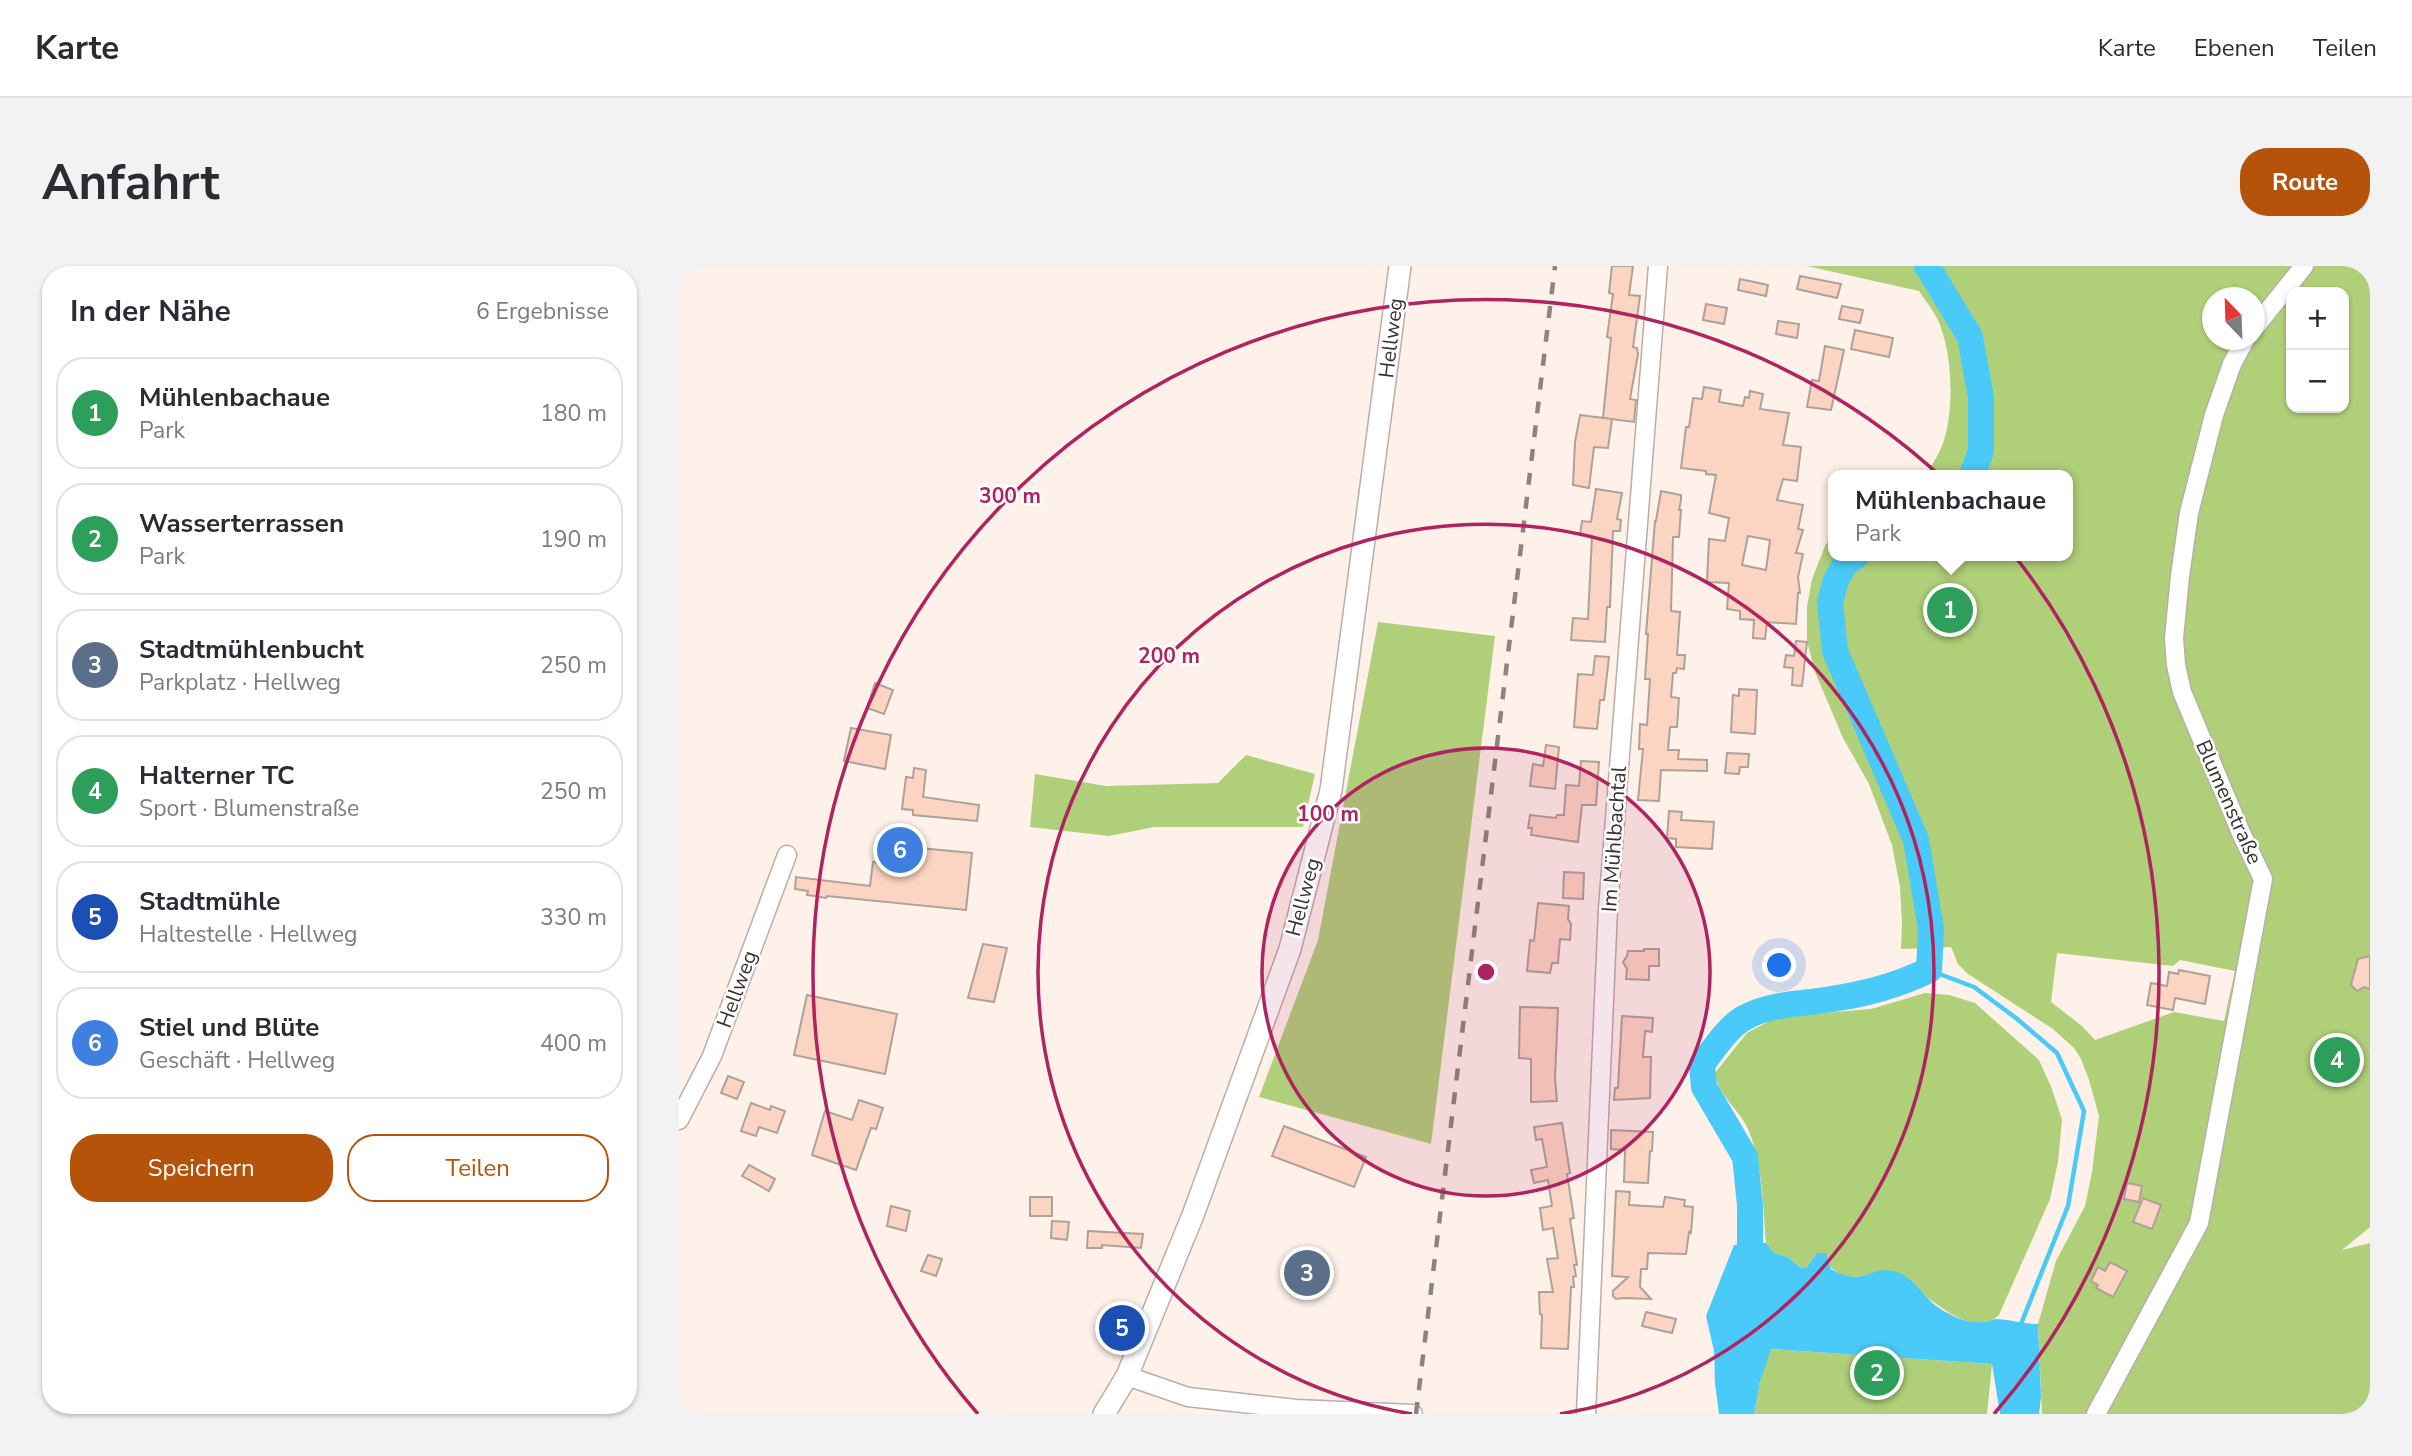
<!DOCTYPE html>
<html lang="de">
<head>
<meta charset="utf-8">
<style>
	:root { --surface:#fff; --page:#f2f2f3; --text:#2b2b33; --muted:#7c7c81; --line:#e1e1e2; --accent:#b45309 }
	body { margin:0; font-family:"Nunito Sans",sans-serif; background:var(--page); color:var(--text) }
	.controls { position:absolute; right:21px; top:21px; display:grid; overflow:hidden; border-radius:14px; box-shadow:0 2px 5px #0004 }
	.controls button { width:63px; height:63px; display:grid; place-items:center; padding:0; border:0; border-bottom:2px solid var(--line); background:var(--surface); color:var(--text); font:35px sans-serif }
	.compass { position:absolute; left:1523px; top:21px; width:63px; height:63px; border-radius:50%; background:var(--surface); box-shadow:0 2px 5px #0004; rotate:337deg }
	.you { position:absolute; left:1101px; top:700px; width:24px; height:24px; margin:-18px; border:5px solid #fff; border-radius:50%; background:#1a73e8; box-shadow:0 0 0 10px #1a73e833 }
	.badge { display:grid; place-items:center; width:46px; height:46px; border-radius:50%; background:var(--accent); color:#fff; font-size:23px; font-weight:700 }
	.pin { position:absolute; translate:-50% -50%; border:4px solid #fff; box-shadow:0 2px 7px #0006 }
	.popup { position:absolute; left:1149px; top:204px; width:245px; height:91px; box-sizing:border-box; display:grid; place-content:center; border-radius:14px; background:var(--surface); filter:drop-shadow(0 2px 5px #0005); font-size:23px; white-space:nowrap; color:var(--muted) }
	.popup b { font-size:26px; color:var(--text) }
	.popup::after { content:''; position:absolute; left:50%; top:100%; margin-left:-14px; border:14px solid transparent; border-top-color:var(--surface) }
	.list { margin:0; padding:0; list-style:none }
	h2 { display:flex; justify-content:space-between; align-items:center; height:91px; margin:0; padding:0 28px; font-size:30px }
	h2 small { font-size:23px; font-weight:400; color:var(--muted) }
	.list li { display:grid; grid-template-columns:46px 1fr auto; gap:21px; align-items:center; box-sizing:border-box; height:112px; margin:0 14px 14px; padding:0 14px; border:2px solid var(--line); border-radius:28px }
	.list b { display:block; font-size:26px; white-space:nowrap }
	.list p { margin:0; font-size:23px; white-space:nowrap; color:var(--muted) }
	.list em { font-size:23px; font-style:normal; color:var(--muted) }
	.actions { display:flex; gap:14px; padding:21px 28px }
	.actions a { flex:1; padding:16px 0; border:2px solid var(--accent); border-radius:28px; text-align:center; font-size:24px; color:var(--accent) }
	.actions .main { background:var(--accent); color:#fff }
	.map { position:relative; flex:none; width:1691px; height:1148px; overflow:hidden; border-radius:28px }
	header { display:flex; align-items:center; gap:42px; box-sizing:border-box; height:98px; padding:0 35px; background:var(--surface); border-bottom:2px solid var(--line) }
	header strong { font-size:33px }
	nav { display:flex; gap:38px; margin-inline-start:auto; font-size:24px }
	.intro { display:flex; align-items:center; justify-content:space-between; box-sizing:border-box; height:168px; padding:0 42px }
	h1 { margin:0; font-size:49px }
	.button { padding:18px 32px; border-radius:28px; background:var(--accent); color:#fff; font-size:24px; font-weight:700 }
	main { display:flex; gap:42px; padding:0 42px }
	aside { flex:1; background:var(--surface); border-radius:28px; box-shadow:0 2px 5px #0004 }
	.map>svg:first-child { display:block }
</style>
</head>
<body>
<header>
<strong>Karte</strong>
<nav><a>Karte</a><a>Ebenen</a><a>Teilen</a></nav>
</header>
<div class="intro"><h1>Anfahrt</h1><a class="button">Route</a></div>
<main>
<aside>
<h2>In der Nähe<small>6 Ergebnisse</small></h2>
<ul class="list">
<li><span class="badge" style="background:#2e9e5b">1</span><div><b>Mühlenbachaue</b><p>Park</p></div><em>180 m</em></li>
<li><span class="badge" style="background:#2e9e5b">2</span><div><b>Wasserterrassen</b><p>Park</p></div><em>190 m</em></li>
<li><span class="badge" style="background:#5c6f8a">3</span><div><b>Stadtmühlenbucht</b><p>Parkplatz · Hellweg</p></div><em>250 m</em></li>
<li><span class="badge" style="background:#2e9e5b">4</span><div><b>Halterner TC</b><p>Sport · Blumenstraße</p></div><em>250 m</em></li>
<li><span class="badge" style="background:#1a4fb4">5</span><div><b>Stadtmühle</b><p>Haltestelle · Hellweg</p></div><em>330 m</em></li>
<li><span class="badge" style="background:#3f7fe0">6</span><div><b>Stiel und Blüte</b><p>Geschäft · Hellweg</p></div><em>400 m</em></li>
</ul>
<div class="actions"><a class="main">Speichern</a><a>Teilen</a></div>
</aside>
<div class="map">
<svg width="1691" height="1148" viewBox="0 0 1691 1148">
	<rect width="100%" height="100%" fill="#fef1e9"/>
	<g fill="#afcf78" fill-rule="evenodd">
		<path d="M1128,0h563v961l-28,23 28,-7v171h-328l-4,-90 18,-63 29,-55 7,-34 7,-56 -10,-36 -8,-21 -7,-11 -21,-19 -85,-55 -10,-10 -7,-17 -50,2 1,-26 -2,-36 -8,-42 -23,-61 -26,-46 -28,-66 -8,-31v-34l5,-28 13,-33 8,-11v21h234v-81h-141c5,-9 12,-19 16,-29 13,-33 11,-95 -5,-128 -5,-9 -12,-18 -18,-27zM1612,26h53v116h-53zM1534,32h42v42h-42zM1378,687l116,13 7,-6 55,11 -11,50 -50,-9 -79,28 -13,-14 -31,-24z"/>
		<polygon points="699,356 816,370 752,878 580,831 639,674"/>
		<polygon points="567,489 636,508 624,561 475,561 430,570 351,561 356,508 427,520 539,517"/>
		<path d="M1246,727l24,2 26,8 64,57 13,29 10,31 -4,42 -8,37 -51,116c-25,21 -55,-6 -75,-20 -14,-9 -30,-16 -45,-24 -33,11 -39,7 -62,-18l-11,15h-5l-13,-11 -14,-4 -8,-10c-3,-37 -3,-79 -18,-114 -9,-20 -31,-35 -33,-56l32,-40 30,-16 94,-8z"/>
		<polygon points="1091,1083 1313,1098 1308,1148 1075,1148 1081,1116"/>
	</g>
	<path fill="#49caf8" d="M1071,977h16l8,10 14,4 13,11h5l11,-15h9l5,16c34,19 35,-3 63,2 18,4 30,27 45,37 14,9 30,16 46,14 4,0 7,-3 10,-3 13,0 29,5 43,5l3,73 -2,17h-39l-8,-50 -221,-15 -11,33 -6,32h-35l-4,-31 -1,-32 -8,-35 28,-71z"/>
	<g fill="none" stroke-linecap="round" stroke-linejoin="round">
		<polyline stroke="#49caf8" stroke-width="4.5" points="1250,704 1295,721 1337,752 1378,787 1405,845 1389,940 1342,1058"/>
		<g stroke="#49caf8" stroke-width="26">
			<polyline points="1248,0 1291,71 1302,131 1302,185 1293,209"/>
			<path d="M1071,1011v-72l-5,-48 -41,-70 -2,-23c13,-16 26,-38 44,-47 24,-13 53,-13 79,-17 37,-5 70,-13 104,-30l2,-41 -15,-89 -81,-189 -5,-49 6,-22 9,-16 11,-8"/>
		</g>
	</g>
	<g fill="#fcd5c2" stroke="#ada19b" stroke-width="2" fill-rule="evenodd">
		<polygon points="933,0 954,0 950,29 961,30 954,81 958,82 959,88 951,133 957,134 955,156 924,152 932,72 928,71 934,28 930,27"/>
		<polygon points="1121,10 1162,18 1158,32 1118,23"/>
		<polygon points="1061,13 1089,19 1087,30 1059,24"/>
		<polygon points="1027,38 1048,42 1045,58 1024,54"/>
		<polygon points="1163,40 1184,44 1181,57 1160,53"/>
		<polygon points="1099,55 1120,58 1118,72 1097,68"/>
		<polygon points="1176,64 1214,72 1210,91 1172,83"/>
		<polygon points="1146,80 1165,84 1152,144 1128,141 1133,114 1140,115"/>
		<path d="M1025,121l17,3 -2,12 24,4 2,-9 4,1 1,-7 13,3 -3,15 29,4 -6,32 18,2 -4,34 -14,-2 -6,21 26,5 -5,24 5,1 -7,23 7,1 -5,23 2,16h-2l-2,31 -29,-2 -2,17 -12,-1 1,-18 -14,-1v-8l-13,-2 2,-26 -22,-1 2,-43 16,2 4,-23 -20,-5 7,-38 -10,-1v-3l-25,-3 5,-41h3l4,-29 9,1zM1069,270l22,4 -4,30 -24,-5z"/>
		<polygon points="901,149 933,153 929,182 915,181 910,222 894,219 896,176"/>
		<polygon points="917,223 943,227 938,253 942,254 941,265 934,265 931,341 928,341 926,376 892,374 894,352 909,353 913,270 901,269 903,255 912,256"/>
		<polygon points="982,225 1002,229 1002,234 1000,244 1002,244 1000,271 994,271 992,345 1001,346 998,389 1006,389 1005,403 998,402 997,407 994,407 992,431 1000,432 998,461 991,461 989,484 1000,484 999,493 1028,494 1028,505 982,504 980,535 959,534 964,483 960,483 961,458 968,459 971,413 966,413 969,368 967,368 976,255 977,255"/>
		<polygon points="1117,375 1128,376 1123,420 1113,419 1114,402 1105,401 1107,389 1115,390"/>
		<polygon points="916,390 930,391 925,434 921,434 918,463 895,461 899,408 914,409"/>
		<polygon points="196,417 214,424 205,448 188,442"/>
		<polygon points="1060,423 1078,424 1076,468 1052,466 1054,429 1060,430"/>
		<polygon points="172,462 212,469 206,503 165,495"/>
		<polygon points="867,479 880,481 876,523 851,520 854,498 864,500"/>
		<polygon points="1048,487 1070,488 1069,501 1061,501 1060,508 1046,507"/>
		<polygon points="902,495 920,496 917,539 903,539 899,576 852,569 853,562 849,562 851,549 877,552 878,549 885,549 887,519 900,520"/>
		<polygon points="235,502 247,504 244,531 300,539 298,555 234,549 234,544 223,543 227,511 234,512"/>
		<polygon points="990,545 1003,546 1002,554 1035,556 1033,583 997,581 997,573 988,572"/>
		<polygon points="209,579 293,587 287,644 148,630 147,632 128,629 129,625 116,623 117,611 191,620 194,596 207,598"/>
		<polygon points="885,606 905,607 904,633 884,632"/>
		<polygon points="859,637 890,640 889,653 892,658 891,674 881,673 879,697 873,697 871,707 848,705 851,674 855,675"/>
		<polygon points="304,678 328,682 315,736 289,732"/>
		<polygon points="965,683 980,683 980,700 970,700 970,714 947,713 948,703 944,696 948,690 949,685 965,685"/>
		<polygon points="1691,690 1691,723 1685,721 1678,725 1672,719 1679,693"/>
		<polygon points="1500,704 1531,710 1526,738 1496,732 1494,744 1468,739 1472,717 1488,720 1490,706 1499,708"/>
		<polygon points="128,729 218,748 206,808 115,789"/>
		<polygon points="841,741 879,742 876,812 878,835 852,836 852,793 840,792"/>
		<polygon points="943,750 974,752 973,766 966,765 964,791 972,791 971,832 935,834 936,822 939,822"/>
		<polygon points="49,810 65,816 58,833 42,827"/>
		<polygon points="180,834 204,842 197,863 192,862 177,904 133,889 146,845 173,854"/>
		<polygon points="72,837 91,844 92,840 106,845 98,867 80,861 77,870 62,865"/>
		<polygon points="883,857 891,907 888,908 895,952 891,953 898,999 895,999 897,1010 894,1011 895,1021 892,1021 889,1083 862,1082 863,1049 861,1048 860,1026 874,1026 868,993 879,992 874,962 864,964 861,942 873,940 869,914 855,917 852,904 868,901 863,873 857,874 855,861"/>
		<polygon points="605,860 687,891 675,921 593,890"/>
		<polygon points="932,864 974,866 973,885 971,885 969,917 945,916 946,884 932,883"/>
		<polygon points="70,899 96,913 90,925 63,910"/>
		<polygon points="1448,917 1463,920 1460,936 1445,933"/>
		<polygon points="937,925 951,926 950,939 984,941 986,931 1006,934 1005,940 1014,941 1012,967 1010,966 1007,988 969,987 968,1003 962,1003 961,1021 972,1033 945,1032 937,1033 934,1030 934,1025 949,1011 933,1010"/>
		<rect x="351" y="931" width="22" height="19"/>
		<polygon points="1464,932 1482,939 1473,963 1454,956"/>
		<polygon points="212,940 231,945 227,965 208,960"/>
		<polygon points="373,955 390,956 388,974 372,972"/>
		<polygon points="409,965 464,968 462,982 423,979 423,982 408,982"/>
		<polygon points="249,989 263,993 257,1010 242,1005"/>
		<polygon points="1431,996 1448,1005 1434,1031 1417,1022 1419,1019 1412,1015 1419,1001 1426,1005"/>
		<polygon points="967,1046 997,1053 993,1067 963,1060"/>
	</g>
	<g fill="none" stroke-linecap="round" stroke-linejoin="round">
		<defs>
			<g id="minor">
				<polyline points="1576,61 1625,0"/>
				<polyline points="0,854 33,790 108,589"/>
				<polyline points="448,1110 509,1131 617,1143 734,1148"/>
				<polyline points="907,1148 929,643 979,0"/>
				<polyline points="1417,1148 1520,957 1584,613 1562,567 1503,426 1497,399 1495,372 1501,310 1510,247 1535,149 1553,98 1566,74"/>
			</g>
			<polyline id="tertiary" points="425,1148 448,1110 514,949 611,683 652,524 721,0"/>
		</defs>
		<use href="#minor" stroke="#baaea7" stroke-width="21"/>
		<use href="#tertiary" stroke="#baaea7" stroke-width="24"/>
		<use href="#minor" stroke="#fff" stroke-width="18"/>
		<use href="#tertiary" stroke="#fff" stroke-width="21"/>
		<polyline stroke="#8d8480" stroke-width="4.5" stroke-dasharray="12 12" stroke-linecap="butt" points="737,1148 876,0"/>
	</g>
	<circle cx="807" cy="706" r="224" fill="#af2360" fill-opacity=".12"/>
	<g fill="none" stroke="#af2360" stroke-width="3.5">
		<circle cx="807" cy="706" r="224"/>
		<path d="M733 1148A448 448 0 1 1 881 1148"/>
		<path d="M299 1148A673 673 0 1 1 1315 1148"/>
	</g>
	<g text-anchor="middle" stroke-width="5" stroke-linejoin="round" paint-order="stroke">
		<g font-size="21" fill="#373230" stroke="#fff">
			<text transform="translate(712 72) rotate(-83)" y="7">Hellweg</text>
			<text transform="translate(1550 536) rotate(66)" y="7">Blumenstraße</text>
			<text transform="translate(935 573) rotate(-86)" y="7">Im Mühlbachtal</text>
			<text transform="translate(624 631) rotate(-75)" y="7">Hellweg</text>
			<text transform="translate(58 723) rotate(-70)" y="7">Hellweg</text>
		</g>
	</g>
	<circle cx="807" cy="706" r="10" fill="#af2360" stroke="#fff" stroke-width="3.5"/>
	<g font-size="21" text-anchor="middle" font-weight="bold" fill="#af2360" stroke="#fff" stroke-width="5" stroke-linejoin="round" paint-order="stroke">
		<text x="331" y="237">300 m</text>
		<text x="490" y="397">200 m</text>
		<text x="649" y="555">100 m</text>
	</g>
</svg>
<div class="controls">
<button>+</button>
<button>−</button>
</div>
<svg class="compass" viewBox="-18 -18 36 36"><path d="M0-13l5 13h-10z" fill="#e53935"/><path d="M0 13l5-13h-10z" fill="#7c7c81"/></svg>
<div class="you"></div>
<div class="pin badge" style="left:1271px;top:344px;background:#2e9e5b">1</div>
<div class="popup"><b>Mühlenbachaue</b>Park</div>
<div class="pin badge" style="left:1198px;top:1107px;background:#2e9e5b">2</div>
<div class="pin badge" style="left:628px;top:1007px;background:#5c6f8a">3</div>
<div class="pin badge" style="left:1658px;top:794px;background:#2e9e5b">4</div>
<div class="pin badge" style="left:443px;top:1062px;background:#1a4fb4">5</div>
<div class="pin badge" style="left:221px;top:584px;background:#3f7fe0">6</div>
</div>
</main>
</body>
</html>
